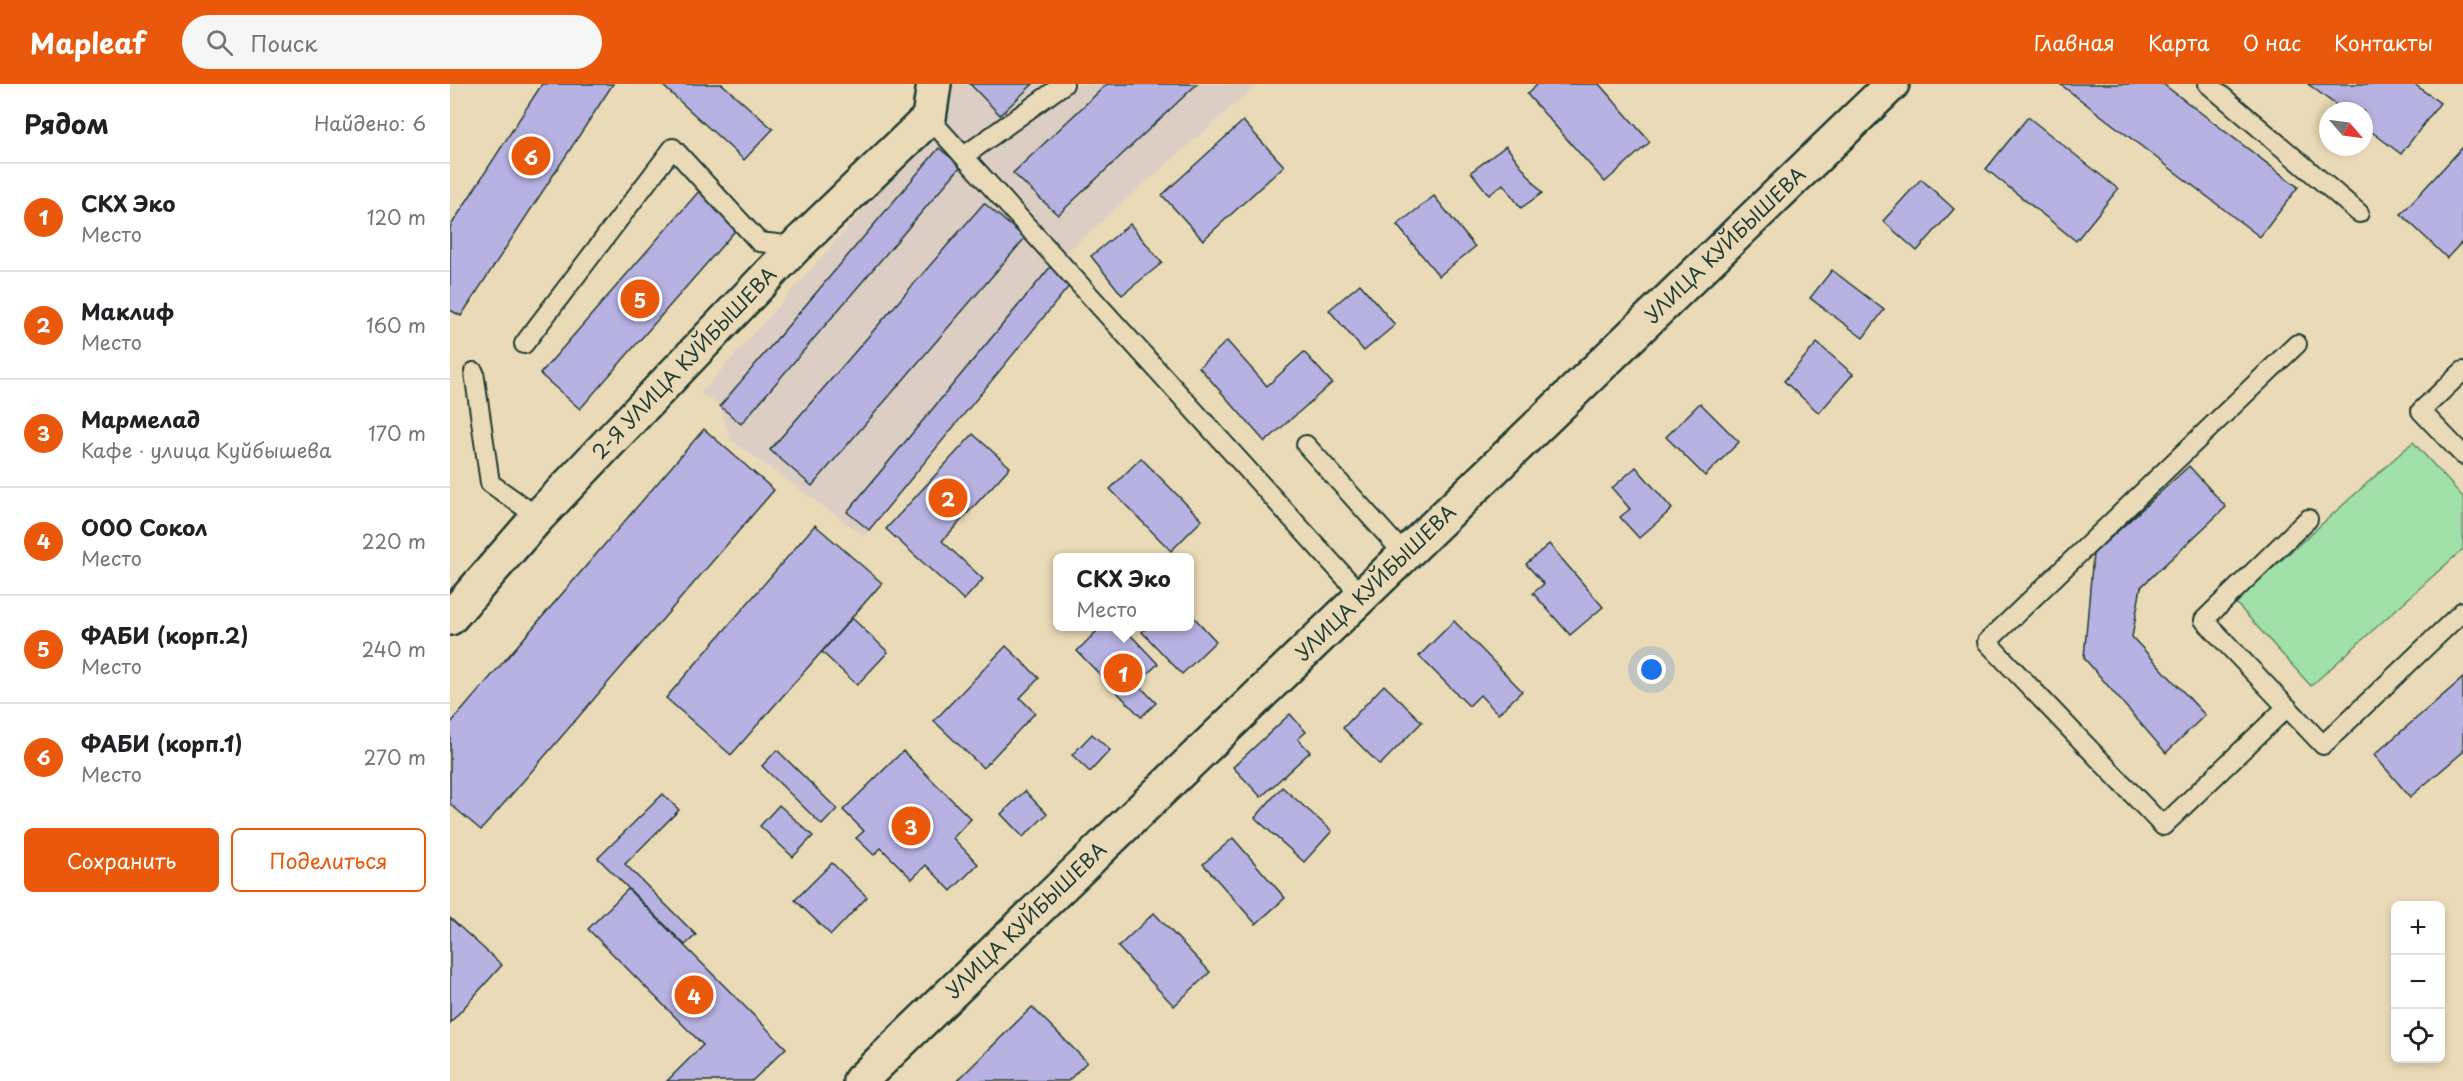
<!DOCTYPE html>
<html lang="ru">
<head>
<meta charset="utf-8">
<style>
	:root { --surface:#fff; --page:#f6f6f6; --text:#202124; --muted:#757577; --line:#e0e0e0; --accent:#ea580c }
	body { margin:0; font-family:"Playpen Sans",sans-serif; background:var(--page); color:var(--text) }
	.controls { position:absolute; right:18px; bottom:18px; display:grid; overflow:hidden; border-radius:9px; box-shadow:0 3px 9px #0003 }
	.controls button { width:54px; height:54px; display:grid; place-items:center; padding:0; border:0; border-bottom:2px solid var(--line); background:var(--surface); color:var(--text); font:30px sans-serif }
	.compass { position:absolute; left:1869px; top:18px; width:54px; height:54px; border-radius:50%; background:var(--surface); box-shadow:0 3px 9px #0003; rotate:118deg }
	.you { position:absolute; left:1202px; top:586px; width:21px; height:21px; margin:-15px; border:4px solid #fff; border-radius:50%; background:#1a73e8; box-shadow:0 0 0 9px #1a73e833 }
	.badge { display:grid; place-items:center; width:39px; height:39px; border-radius:50%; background:var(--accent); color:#fff; font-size:20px; font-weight:700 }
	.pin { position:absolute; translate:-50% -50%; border:3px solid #fff; box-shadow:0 2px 6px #0006 }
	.popup { position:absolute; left:603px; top:469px; width:141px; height:78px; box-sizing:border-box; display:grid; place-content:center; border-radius:9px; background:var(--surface); filter:drop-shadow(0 2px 4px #0005); font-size:20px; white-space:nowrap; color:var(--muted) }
	.popup b { font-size:22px; color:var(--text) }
	.popup::after { content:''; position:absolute; left:50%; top:100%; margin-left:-12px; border:12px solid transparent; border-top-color:var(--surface) }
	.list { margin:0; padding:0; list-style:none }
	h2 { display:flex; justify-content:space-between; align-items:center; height:78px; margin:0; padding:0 24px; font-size:26px }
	h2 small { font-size:20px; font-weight:400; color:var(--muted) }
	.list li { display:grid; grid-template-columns:39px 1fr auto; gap:18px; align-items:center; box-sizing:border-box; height:108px; padding:0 24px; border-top:2px solid var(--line) }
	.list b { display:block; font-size:22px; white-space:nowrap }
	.list p { margin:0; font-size:20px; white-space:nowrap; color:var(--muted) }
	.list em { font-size:20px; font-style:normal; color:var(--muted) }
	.actions { display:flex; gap:12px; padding:18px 24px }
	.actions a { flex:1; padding:14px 0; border:2px solid var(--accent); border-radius:9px; text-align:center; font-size:21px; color:var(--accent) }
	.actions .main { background:var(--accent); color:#fff }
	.icon { flex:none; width:33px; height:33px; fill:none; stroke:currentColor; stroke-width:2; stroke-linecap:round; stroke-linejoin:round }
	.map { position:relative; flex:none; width:2013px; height:997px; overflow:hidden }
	header { display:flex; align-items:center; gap:36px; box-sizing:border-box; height:84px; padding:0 30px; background:var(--accent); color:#fff }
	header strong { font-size:28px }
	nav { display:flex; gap:33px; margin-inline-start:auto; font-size:21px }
	.search { width:420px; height:54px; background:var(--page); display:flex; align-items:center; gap:15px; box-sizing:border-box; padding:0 21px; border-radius:33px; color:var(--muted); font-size:22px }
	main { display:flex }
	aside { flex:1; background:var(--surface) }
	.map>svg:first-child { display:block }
</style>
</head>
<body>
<header>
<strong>Mapleaf</strong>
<div class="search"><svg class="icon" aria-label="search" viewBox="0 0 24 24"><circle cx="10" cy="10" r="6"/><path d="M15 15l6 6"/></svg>Поиск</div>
<nav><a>Главная</a><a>Карта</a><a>О нас</a><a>Контакты</a></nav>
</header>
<main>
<aside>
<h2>Рядом<small>Найдено: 6</small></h2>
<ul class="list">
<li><span class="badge">1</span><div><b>СКХ Эко</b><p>Место</p></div><em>120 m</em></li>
<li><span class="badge">2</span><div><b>Маклиф</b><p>Место</p></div><em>160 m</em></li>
<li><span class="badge">3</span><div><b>Мармелад</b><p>Кафе · улица Куйбышева</p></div><em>170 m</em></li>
<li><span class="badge">4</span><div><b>ООО Сокол</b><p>Место</p></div><em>220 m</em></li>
<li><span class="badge">5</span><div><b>ФАБИ (корп.2)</b><p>Место</p></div><em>240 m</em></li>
<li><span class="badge">6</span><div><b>ФАБИ (корп.1)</b><p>Место</p></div><em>270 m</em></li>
</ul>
<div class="actions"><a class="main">Сохранить</a><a>Поделиться</a></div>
</aside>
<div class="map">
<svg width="2013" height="997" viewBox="0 0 2013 997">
	<rect width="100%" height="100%" fill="#ebdab7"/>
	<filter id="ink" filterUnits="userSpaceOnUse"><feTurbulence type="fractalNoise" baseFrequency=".0167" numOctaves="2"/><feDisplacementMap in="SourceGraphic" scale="12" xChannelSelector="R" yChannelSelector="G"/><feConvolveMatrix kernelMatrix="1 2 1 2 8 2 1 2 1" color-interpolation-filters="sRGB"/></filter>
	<g filter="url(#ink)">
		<polygon fill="#dccec4" points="502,0 808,0 602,181 608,215 414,452 281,356 270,322 251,309 497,31"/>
		<polygon fill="#a1e0a8" stroke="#608e6e" stroke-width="1.5" points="1963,358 2013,413 2013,465 1861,602 1785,518"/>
		<g fill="#b8b2e3" stroke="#1f3d34" stroke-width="1.5">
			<polygon points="92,0 163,0 11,232 0,226 0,143"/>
			<polygon points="211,0 272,0 323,45 294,76"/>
			<polygon points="520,0 583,0 550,31"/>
			<polygon points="657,0 747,0 608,131 563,89"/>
			<polygon points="1088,0 1149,0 1200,58 1155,98 1077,10"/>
			<polygon points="1610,0 1713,0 1848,103 1810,153"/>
			<polygon points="1858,0 1964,0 1990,19 1951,70 1914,42 1914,27 1894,27"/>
			<polygon points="1578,33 1668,105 1626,157 1536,85"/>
			<polygon points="793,37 834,82 753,156 712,111"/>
			<polygon points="1056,62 1092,109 1071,124 1053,100 1039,111 1021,88"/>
			<polygon points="2013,63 2013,157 1997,174 1951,130"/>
			<polygon points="489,64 511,82 291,340 270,322"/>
			<polygon points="1471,95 1504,125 1467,167 1433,137"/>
			<polygon points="250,106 290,141 130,325 90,290"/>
			<polygon points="984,112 1025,163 989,192 947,141"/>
			<polygon points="534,119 575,154 362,402 320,366"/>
			<polygon points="680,140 712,179 672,211 641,172"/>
			<polygon points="602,181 620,201 419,446 397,428"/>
			<polygon points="1382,186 1434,226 1413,254 1360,214"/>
			<polygon points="910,200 945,241 914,267 879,226"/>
			<polygon points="777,257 817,302 854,268 882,299 815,358 749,283"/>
			<polygon points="1367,259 1403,290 1369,329 1334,297"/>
			<polygon points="1250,319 1289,358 1255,392 1216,353"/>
			<polygon points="254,345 324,406 31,746 0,720 0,640"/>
			<polygon points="523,350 560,383 492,457 533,495 514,516 436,445"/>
			<polygon points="691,374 752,436 721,467 660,405"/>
			<polygon points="1739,382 1776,423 1691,503 1682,553 1755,631 1716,669 1634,574 1643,470"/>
			<polygon points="1186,383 1222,425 1189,454 1170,433 1180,425 1162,404"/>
			<polygon points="365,441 432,499 281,671 216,614"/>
			<polygon points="1099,460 1153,523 1120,551 1083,509 1094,500 1076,480"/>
			<polygon points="739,528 766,557 732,590 692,548 698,542 739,542"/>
			<polygon points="402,534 438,568 407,601 372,568"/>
			<polygon points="1004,537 1072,607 1048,630 1030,611 1019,622 969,572"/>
			<polygon points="652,542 672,542 708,580 687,599 706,619 691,633 627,567"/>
			<polygon points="556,562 589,594 570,614 585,629 533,684 484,637"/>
			<polygon points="2013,594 2013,668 1960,713 1924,671"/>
			<polygon points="934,601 972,638 930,681 893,644"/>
			<polygon points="840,630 856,648 848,655 860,668 811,713 783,683"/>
			<polygon points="642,650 660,666 640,688 622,671"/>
			<polygon points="327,666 387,725 372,741 312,682"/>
			<polygon points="453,667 521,735 503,754 528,780 501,807 476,781 462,795 431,764 424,771 406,754 414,747 393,726"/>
			<polygon points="832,703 882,747 854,778 805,734"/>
			<polygon points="575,707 597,730 573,753 551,730"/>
			<polygon points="213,710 229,726 175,780 246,851 235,861 148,774"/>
			<polygon points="329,721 363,752 343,773 310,742"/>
			<polygon points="783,754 835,814 806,840 753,780"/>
			<polygon points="382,779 417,813 381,851 345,816"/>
			<polygon points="178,805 336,964 302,997 217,997 253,961 138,845"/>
			<polygon points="704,829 760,888 724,922 668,863"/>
			<polygon points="0,834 52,881 0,939"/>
			<polygon points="582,923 637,978 618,997 507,997"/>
		</g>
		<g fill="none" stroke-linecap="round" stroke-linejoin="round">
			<defs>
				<g id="lane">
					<polyline points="1758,0 1909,129"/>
					<polyline points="479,34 912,512"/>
					<polyline points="514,72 614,0"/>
					<polyline points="74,260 223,64 309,158 346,162"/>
					<polyline points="2013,287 1971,327 2013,371"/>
					<polyline points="24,288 40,399 88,433"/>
					<polyline points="856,361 955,471"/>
					<polyline points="1858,435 1754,536 1873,661 2013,527"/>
					<polyline points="1837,623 1713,742 1537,558 1847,260"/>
				</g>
				<g id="street">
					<path id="s1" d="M0,534l88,-101 258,-271 133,-128 5,-34"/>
				</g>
				<g id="secondary">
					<path id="s2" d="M410,997l1032,-997"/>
				</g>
			</defs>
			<use href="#lane" stroke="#1f3d34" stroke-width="22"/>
			<use href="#street" stroke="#1f3d34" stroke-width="38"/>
			<use href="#secondary" stroke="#1f3d34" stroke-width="38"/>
			<use href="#lane" stroke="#ebdab7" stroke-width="18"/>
			<use href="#street" stroke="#ebdab7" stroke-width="33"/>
			<use href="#secondary" stroke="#ebdab7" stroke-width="33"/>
		</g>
	</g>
	<g text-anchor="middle" stroke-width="6" stroke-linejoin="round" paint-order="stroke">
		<g font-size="20" fill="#1f3d34" stroke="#ebdab7">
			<text dy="7" stroke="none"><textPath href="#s2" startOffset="1203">УЛИЦА КУЙБЫШЕВА</textPath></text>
			<text dy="7" stroke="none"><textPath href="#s1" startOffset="346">2-Я УЛИЦА КУЙБЫШЕВА</textPath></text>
			<text dy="7" stroke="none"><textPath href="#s2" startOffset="717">УЛИЦА КУЙБЫШЕВА</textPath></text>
			<text dy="7" stroke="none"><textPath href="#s2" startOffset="231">УЛИЦА КУЙБЫШЕВА</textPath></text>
		</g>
	</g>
</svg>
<div class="controls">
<button>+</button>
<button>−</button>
<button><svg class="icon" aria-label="locate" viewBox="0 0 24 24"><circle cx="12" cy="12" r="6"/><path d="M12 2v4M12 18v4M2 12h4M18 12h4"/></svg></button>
</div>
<svg class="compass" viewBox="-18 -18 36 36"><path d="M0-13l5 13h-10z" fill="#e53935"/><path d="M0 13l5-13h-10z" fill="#757577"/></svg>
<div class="you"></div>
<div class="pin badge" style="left:673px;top:589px">1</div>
<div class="popup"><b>СКХ Эко</b>Место</div>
<div class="pin badge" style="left:498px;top:414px">2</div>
<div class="pin badge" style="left:461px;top:742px">3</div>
<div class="pin badge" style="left:244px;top:911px">4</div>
<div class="pin badge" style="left:190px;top:215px">5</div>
<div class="pin badge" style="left:81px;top:72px">6</div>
</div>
</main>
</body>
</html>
